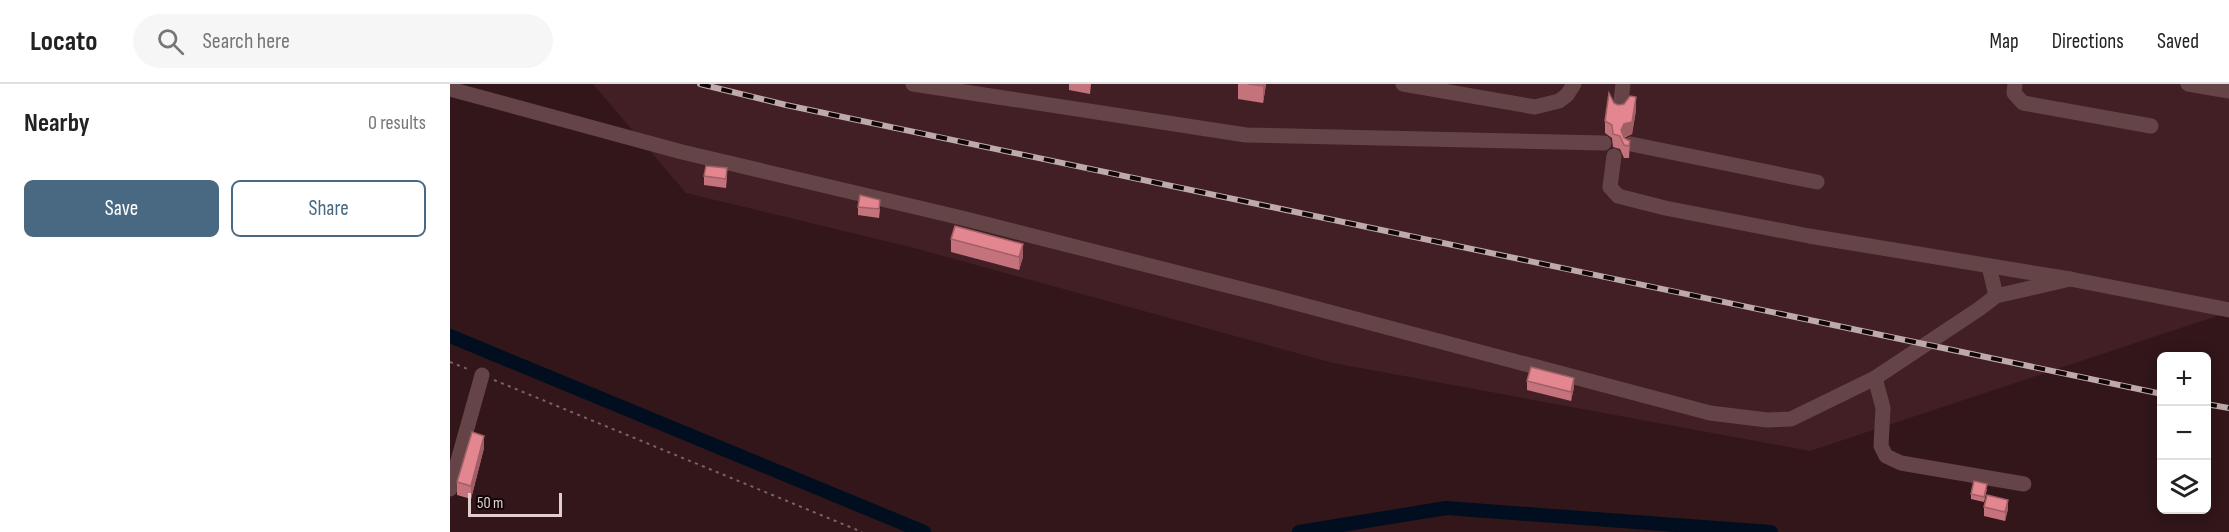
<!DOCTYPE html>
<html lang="en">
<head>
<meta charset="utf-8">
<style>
	:root { --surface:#fff; --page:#f6f6f6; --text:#222; --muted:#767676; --line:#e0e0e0; --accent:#496982 }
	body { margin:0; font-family:"Sofia Sans Condensed",sans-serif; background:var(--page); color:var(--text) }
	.controls { position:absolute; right:18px; bottom:18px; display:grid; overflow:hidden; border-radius:9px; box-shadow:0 3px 15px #0003 }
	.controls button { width:54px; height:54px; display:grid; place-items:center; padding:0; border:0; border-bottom:2px solid var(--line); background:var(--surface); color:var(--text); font:30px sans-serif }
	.scale { position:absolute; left:18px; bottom:15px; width:94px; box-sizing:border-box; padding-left:6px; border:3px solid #e2cecf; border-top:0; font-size:16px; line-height:21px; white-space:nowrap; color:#e2cecf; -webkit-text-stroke:4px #110607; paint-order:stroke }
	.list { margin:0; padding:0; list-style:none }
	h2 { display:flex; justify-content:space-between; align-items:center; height:78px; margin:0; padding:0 24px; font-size:26px }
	h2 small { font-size:20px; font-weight:400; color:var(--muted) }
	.actions { display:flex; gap:12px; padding:18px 24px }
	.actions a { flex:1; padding:14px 0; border:2px solid var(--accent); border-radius:9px; text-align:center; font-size:21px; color:var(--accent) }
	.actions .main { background:var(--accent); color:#fff }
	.icon { flex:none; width:33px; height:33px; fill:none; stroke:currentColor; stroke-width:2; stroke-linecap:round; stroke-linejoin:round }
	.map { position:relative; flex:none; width:1779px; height:448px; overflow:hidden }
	header { display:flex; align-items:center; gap:36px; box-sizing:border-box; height:84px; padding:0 30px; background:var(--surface); border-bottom:2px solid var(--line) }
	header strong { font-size:28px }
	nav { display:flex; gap:33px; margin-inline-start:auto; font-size:21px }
	.search { width:420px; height:54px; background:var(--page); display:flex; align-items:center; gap:15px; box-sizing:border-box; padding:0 21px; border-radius:33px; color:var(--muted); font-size:22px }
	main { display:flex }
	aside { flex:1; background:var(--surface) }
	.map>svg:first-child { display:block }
</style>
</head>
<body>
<header>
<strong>Locato</strong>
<div class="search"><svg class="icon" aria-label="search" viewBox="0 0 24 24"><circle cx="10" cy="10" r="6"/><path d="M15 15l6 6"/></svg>Search here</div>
<nav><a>Map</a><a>Directions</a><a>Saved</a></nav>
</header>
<main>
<aside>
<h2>Nearby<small>0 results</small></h2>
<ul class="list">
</ul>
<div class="actions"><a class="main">Save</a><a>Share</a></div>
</aside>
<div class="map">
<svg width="1779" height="448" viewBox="0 0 1779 448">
	<rect width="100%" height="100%" fill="#321619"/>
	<polygon fill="#421f24" points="143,0 1779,0 1779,228 1360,367 883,279 464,164 236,109"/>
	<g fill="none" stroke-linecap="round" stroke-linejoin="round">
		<g stroke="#000e1f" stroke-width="14">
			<polyline points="0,252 474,448"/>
			<polyline points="849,448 996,424 1321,448"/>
		</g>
		<g stroke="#7c6365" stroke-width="2" stroke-dasharray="3 4.5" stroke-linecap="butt">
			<polyline points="0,278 20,286"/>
			<polyline points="44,296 412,448"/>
		</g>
		<g stroke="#654447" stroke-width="15">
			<polyline points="463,0 796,51 1154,59"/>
			<polyline points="953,0 1085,23 1109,17 1117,11 1124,0"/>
			<polyline points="1565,0 1564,9 1573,19 1701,42"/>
			<polyline points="1738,0 1779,7"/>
			<polyline points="0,5 232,68 512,134 823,213 1260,329 1317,336 1341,335 1425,294 1529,225 1546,212 1620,195"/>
			<polyline points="1170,24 1173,0"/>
			<polyline points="1181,60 1367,98"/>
			<polyline points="1164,72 1160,103 1168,112 1215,124 1359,152 1620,195 1779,226"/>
			<polyline points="1539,182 1546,212"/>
			<polyline points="1425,294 1433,324 1431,362 1436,372 1451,379 1574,400"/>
			<polyline points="0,405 32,291"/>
		</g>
		<defs>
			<g id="rail">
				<polyline points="250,0 336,21 1712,310"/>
				<polyline points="1756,320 1779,324"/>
			</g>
		</defs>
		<use href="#rail" stroke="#bfaaab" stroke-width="6"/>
		<use href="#rail" stroke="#110607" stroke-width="4" stroke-dasharray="11" stroke-linecap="butt"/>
	</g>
	<g fill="#c4737c">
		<polygon points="619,0 641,0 640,10 619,6"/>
		<polygon points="788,0 816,0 813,19 788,15"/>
		<polygon points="1164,19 1186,26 1182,50 1174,54 1180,57 1179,74 1174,74 1170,65 1163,63 1162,54 1155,49 1155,37"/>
		<polygon points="254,92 277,93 276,104 254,101"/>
		<polygon points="408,123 430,125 429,134 408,131"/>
		<polygon points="501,155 573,173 569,186 501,168"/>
		<polygon points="1077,297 1124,303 1121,317 1077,306"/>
		<polygon points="34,364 21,415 7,411 7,398"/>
		<polygon points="1537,405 1534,418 1521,415 1521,410"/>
		<polygon points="1534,423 1558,425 1555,437 1534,432"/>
	</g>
	<g fill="#a05e65">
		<polygon points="813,0 816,0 813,19"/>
		<polygon points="1186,13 1186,26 1182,50 1174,53 1171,46"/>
		<polygon points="573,160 573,173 569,186 569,173"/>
		<polygon points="1124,294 1124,303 1121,317 1121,308"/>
		<polygon points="34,352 34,364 21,415 21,402"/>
		<polygon points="1558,416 1558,425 1555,437 1555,428"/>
	</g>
	<g fill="#e48690" stroke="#a05e65" stroke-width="1.5">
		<polygon points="798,0 813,0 813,2"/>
		<polygon points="1159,9 1164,19 1168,21 1174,20 1180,12 1186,13 1182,38 1174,40 1171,46 1174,54 1180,57 1179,62 1174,61 1170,52 1163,50 1162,41 1155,37"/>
		<polygon points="256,82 277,84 276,95 254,92"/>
		<polygon points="410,111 430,116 429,125 408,123"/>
		<polygon points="505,142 573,160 569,173 501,155"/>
		<polygon points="1081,283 1124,294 1121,308 1077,297"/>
		<polygon points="22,348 34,352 21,402 7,398"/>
		<polygon points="1524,397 1537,400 1534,413 1521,410"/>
		<polygon points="1537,411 1558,416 1555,428 1534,423"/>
	</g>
</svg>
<div class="controls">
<button>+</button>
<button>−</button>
<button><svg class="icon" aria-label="layers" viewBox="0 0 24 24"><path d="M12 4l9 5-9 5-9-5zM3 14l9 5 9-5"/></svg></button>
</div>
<div class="scale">50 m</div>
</div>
</main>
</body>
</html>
